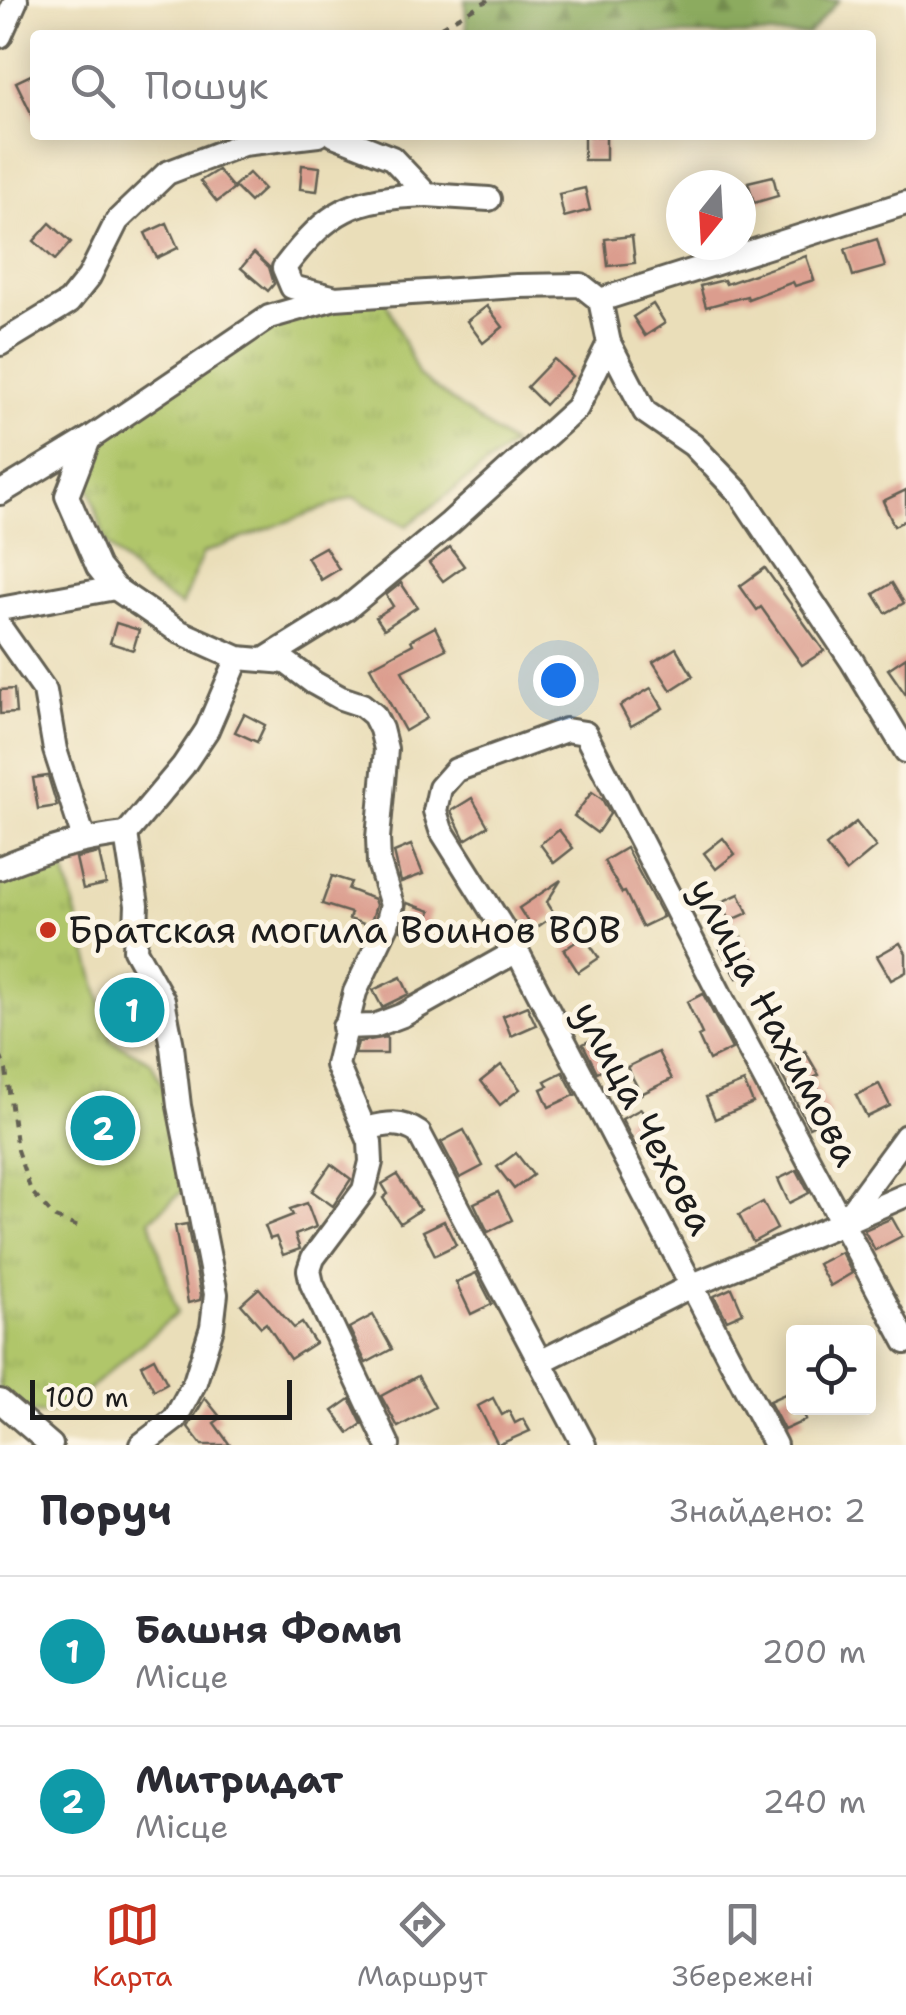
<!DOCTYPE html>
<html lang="uk">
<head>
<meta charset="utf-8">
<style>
	:root { --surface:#fff; --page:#f7f7f7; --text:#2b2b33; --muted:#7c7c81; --line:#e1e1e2; --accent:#c8321e }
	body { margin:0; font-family:"Shantell Sans",sans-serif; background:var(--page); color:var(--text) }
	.controls { position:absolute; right:30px; bottom:30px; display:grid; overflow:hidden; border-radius:10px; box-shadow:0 5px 25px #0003 }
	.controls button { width:90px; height:90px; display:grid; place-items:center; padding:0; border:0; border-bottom:2px solid var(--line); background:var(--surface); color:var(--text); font:50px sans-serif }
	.compass { position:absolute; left:666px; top:170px; width:90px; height:90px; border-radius:50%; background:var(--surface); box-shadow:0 5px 25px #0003; rotate:198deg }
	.scale { position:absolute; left:30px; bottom:25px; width:262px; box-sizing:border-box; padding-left:10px; border:5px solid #1c1c1c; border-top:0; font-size:28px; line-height:35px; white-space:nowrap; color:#1c1c1c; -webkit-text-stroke:8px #fcf5e5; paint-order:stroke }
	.you { position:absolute; left:558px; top:680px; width:35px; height:35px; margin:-25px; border:8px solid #fff; border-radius:50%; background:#1a73e8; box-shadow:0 0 0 15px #1a73e833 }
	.badge { display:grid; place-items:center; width:65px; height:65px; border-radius:50%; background:var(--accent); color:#fff; font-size:32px; font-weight:700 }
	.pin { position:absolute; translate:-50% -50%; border:5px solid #fff; box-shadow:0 2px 10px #0006 }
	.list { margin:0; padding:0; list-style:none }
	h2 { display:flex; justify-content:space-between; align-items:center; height:130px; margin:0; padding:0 40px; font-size:42px }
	h2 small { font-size:32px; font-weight:400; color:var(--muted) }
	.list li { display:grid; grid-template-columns:65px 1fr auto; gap:30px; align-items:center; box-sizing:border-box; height:150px; padding:0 40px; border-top:2px solid var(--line) }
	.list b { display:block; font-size:38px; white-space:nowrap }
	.list p { margin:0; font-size:32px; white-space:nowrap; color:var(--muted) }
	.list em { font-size:32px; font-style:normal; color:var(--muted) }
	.icon { flex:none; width:55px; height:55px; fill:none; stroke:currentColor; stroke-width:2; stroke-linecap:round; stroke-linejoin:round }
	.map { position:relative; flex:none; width:906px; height:1445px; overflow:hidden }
	.search { position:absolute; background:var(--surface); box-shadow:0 5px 25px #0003; left:30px; right:30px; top:30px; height:110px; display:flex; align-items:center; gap:25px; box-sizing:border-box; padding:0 35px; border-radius:10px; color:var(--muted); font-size:38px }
	.sheet { height:430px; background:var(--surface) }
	nav { display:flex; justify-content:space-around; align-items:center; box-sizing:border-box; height:140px; border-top:2px solid var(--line); background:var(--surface); font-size:28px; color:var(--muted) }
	nav a { display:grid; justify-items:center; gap:5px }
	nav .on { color:var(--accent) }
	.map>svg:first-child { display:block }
</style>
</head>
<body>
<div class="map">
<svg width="906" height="1445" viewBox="0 0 906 1445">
	<defs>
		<pattern id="grass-tufts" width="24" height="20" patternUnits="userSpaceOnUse" patternTransform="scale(2.5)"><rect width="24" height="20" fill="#b0c66b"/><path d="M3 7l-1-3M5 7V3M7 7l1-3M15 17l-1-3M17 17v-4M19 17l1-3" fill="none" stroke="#97aa5c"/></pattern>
		<pattern id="forest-firs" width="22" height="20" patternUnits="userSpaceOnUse" patternTransform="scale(2.5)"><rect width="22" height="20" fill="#8cab5f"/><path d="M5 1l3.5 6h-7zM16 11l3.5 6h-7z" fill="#728a4e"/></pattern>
	</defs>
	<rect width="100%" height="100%" fill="#fcf5e5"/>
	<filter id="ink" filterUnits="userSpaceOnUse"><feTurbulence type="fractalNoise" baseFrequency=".01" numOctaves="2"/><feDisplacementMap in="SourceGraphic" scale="20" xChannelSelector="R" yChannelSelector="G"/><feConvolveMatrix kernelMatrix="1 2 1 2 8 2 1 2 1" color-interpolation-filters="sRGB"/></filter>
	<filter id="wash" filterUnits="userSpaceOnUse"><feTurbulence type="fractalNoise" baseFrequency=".0048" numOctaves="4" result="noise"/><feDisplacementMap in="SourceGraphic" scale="40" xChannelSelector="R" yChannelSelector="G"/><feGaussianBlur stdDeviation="2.25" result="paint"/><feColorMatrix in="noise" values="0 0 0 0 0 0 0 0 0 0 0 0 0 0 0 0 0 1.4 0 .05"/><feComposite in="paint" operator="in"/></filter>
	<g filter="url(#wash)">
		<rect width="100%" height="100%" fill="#eadeb9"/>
		<g fill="url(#grass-tufts)" stroke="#667144" stroke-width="2.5">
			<polygon points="383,295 419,376 512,445 407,526 353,497 203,553 181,606 145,583 106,544 88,482 102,436 279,319"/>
			<path d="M59,851l53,190 39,21 23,48 15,75 -39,35 27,93 -102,88c-34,21 -44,13 -75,-6v-524z"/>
		</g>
		<polygon fill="url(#forest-firs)" stroke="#54643e" stroke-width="2.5" points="465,0 839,0 808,35 467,35"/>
		<g id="blocks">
			<g fill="#db9d8e">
				<polygon points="35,73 35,121 16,82"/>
				<rect x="584" y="136" width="22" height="24"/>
				<polygon points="302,165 320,167 317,191 300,189"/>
				<polygon points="218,170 234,189 217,202 200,181"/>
				<polygon points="249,173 264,189 250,202 234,186"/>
				<polygon points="773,176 778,196 754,203 748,182"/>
				<polygon points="585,188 590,210 564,217 559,194"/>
				<polygon points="50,223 71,242 55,260 34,241"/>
				<polygon points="167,223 178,248 157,258 145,233"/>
				<polygon points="632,236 635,263 608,266 605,239"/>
				<polygon points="877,239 885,267 853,276 845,249"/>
				<polygon points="254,253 269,267 274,284 268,291 241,268"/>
				<polygon points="806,256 814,280 795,286 793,282 748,299 747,296 706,307 700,286 724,280 726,284"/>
				<polygon points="653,304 665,323 645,336 633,317"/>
				<polygon points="487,306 503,327 483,343 467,321"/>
				<polygon points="554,359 572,376 545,405 527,387"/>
				<polygon points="906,490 906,520 894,526 883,501"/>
				<polygon points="325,547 339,569 321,580 307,557"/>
				<polygon points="450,547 464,566 443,581 429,563"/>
				<polygon points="765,568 824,651 802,665 761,607 757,610 740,586"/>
				<polygon points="401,583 417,607 384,629 376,617 393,606 386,595"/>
				<polygon points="892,583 904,603 886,613 874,594"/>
				<polygon points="116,623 139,630 133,650 110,643"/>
				<polygon points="435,627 446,649 402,671 427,718 405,731 370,667 413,644 411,640"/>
				<polygon points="676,648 693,676 671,690 653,662"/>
				<polygon points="906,657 906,695 888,669"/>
				<polygon points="651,688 663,708 631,726 620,706"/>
				<polygon points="14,689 16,713 0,714 0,690"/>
				<polygon points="244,714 265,725 257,742 235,732"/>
				<polygon points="48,776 57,806 38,809 33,778"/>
				<polygon points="592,792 602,799 610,814 597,833 574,816"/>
				<polygon points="472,798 488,826 465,840 451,811"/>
				<polygon points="856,822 876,847 846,872 826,846"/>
				<polygon points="559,830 573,848 554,863 540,844"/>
				<polygon points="723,838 735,854 716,869 704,853"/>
				<polygon points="411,845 423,874 401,882 394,852"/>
				<polygon points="626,848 663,917 642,927 625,892 622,893 604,861"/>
				<polygon points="99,853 106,884 83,889 76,858"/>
				<polygon points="332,876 351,882 348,889 374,899 376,905 370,926 349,919 351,913 322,904"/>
				<polygon points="561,880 547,902 555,915 533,930 519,908"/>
				<polygon points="739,894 748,913 730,921 721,902"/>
				<polygon points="407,903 431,911 422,937 401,930"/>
				<polygon points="584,936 599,958 578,972 564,950"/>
				<polygon points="742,937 758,966 737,978 720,949"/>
				<polygon points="900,943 906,953 906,972 891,980 877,956"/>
				<polygon points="401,977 409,994 382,1007 373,990"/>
				<polygon points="703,994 732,1049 709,1060 698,1036 702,1034 687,1002"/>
				<polygon points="527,1006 536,1025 511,1036 503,1016"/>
				<polygon points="387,1037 387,1054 355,1054 358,1042"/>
				<polygon points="591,1040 605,1068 597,1072 583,1044"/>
				<polygon points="805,1051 819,1075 813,1078 831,1116 809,1127 777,1066"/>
				<polygon points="658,1052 672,1079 641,1094 627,1067"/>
				<polygon points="501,1065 520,1089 500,1105 481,1081"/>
				<polygon points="563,1072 575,1095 549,1107 541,1089 548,1086 545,1081"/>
				<polygon points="744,1082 753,1103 715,1119 706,1097"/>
				<polygon points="879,1084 890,1106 867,1117 856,1095"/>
				<polygon points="641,1109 654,1135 635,1145 622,1119"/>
				<polygon points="464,1130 483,1166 460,1178 441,1142"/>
				<polygon points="516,1153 533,1175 514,1189 497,1167"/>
				<polygon points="331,1164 351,1179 333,1206 312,1191"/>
				<polygon points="797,1170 809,1193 789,1203 778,1179"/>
				<polygon points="397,1175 420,1210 400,1223 383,1198 388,1194 382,1184"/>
				<polygon points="498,1192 512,1220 488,1232 474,1203"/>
				<polygon points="763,1202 777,1229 753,1242 739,1215"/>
				<polygon points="307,1203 316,1227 295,1235 300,1249 283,1255 276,1237 270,1239 265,1226 293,1215 290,1209"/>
				<polygon points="892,1218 902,1236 875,1250 864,1230"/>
				<polygon points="444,1221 456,1245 435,1255 423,1231"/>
				<polygon points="187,1224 201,1295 200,1300 188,1303 175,1226"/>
				<polygon points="841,1252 852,1273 830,1286 818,1264"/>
				<polygon points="476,1273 492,1304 471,1314 456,1282"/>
				<polygon points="259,1288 294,1328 302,1323 315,1343 290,1359 266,1323 261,1327 241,1304"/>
				<polygon points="732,1288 743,1313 727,1320 714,1296"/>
				<polygon points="373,1315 392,1349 366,1363 349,1328"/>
				<polygon points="154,1358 167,1383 154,1390 141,1365"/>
				<polygon points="418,1376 435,1407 398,1427 381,1396"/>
				<polygon points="794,1390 794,1408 800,1408 806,1420 784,1430 769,1401"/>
				<polygon points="205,1398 221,1418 214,1423 230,1445 202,1445 188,1427"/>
				<polygon points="493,1398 502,1415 509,1411 515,1423 523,1419 530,1431 498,1445 478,1406"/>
				<polygon points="350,1399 362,1424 349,1433 333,1411"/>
			</g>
		</g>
	</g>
	<g filter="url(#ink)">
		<use href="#blocks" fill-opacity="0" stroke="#646053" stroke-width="2.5"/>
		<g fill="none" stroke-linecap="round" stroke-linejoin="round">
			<defs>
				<g id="minor">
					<polyline points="0,36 16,0"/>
					<polyline points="334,135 392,158 427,195 489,199"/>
					<path d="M332,297l-40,-10 -8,-19c46,-60 69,-70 143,-73"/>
					<polyline points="609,343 645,412 693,445 740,494 852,661 906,751"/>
					<polyline points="0,344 69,302 89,277 117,221 167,173 243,144 318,135"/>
					<polyline points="89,439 67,496 98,567 115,588 178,631 238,658 286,662 314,683 341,698 362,705 374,715 381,729 386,749 378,838 379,863 392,905 387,925 355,992 337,1065 370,1142 371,1162 364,1190 313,1258 309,1270 312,1284 388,1445"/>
					<polyline points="0,493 89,439 269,317 335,298 517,286 581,285 600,300 906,203"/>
					<polyline points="0,609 115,588"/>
					<polyline points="0,627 45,691 55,750 84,839"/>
					<polyline points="267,658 346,609 450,523 577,408 609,343 600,300"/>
					<polyline points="126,834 137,905 135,950 163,1000 172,1046 179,1106 216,1294 212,1327 195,1382 175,1419 141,1445"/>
					<path d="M0,868c41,-18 82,-29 126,-34l57,-68 24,-36 31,-72"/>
					<polyline points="344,1027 374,1026 403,1015 517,951"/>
					<path d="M364,1129c22,-5 36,-9 55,4l165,312"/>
					<polyline points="842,1223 906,1195"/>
					<polyline points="540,1362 693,1285 842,1223 906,1136"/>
					<polyline points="0,1401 51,1445"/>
					<polyline points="775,1445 517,951 441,830 435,811 440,788 456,770 566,730 585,733 727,1008 906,1342"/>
				</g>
			</defs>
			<use href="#minor" stroke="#646053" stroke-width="28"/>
			<g stroke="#646053" stroke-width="4" stroke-dasharray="8 8" stroke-linecap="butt">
				<polyline points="427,35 488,0"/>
				<polyline points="0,1055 6,1070 17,1150 31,1191 55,1218 84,1229"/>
			</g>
			<use href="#minor" stroke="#fff" stroke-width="22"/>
		</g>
	</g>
	<circle fill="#c8321e" stroke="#fcf5e5" stroke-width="4" cx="48" cy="930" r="10"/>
	<g text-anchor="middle" stroke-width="10" stroke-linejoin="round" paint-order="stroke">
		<g font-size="38" fill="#1c1c1c" stroke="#fcf5e5" text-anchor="start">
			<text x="68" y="943">Братская могила Воинов ВОВ</text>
		</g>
		<g font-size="38" fill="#1c1c1c" stroke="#fcf5e5">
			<text transform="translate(775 1022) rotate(62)" y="13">улица Нахимова</text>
			<text transform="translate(644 1118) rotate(62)" y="13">улица Чехова</text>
		</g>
	</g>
</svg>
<div class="controls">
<button><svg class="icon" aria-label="locate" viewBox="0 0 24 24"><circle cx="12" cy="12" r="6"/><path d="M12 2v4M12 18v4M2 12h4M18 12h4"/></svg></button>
</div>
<svg class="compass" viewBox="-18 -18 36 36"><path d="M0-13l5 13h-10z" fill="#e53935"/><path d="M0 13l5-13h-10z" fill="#7c7c81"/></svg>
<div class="scale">100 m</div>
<div class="you"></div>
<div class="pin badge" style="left:132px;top:1010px;background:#0f9aa8">1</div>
<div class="pin badge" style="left:103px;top:1128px;background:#0f9aa8">2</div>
<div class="search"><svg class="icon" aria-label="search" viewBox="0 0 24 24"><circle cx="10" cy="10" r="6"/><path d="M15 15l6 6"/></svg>Пошук</div>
</div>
<section class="sheet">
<h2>Поруч<small>Знайдено: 2</small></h2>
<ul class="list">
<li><span class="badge" style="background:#0f9aa8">1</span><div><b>Башня Фомы</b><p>Місце</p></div><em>200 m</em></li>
<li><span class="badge" style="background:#0f9aa8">2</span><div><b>Митридат</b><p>Місце</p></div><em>240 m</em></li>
</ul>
</section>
<nav>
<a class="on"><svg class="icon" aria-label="map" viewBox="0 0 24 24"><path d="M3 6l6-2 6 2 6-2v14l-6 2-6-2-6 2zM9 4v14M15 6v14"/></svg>Карта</a>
<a><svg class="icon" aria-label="directions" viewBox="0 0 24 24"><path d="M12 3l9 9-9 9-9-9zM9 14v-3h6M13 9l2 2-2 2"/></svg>Маршрут</a>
<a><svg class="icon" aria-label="saved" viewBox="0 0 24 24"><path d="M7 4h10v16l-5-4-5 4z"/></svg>Збережені</a>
</nav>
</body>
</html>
